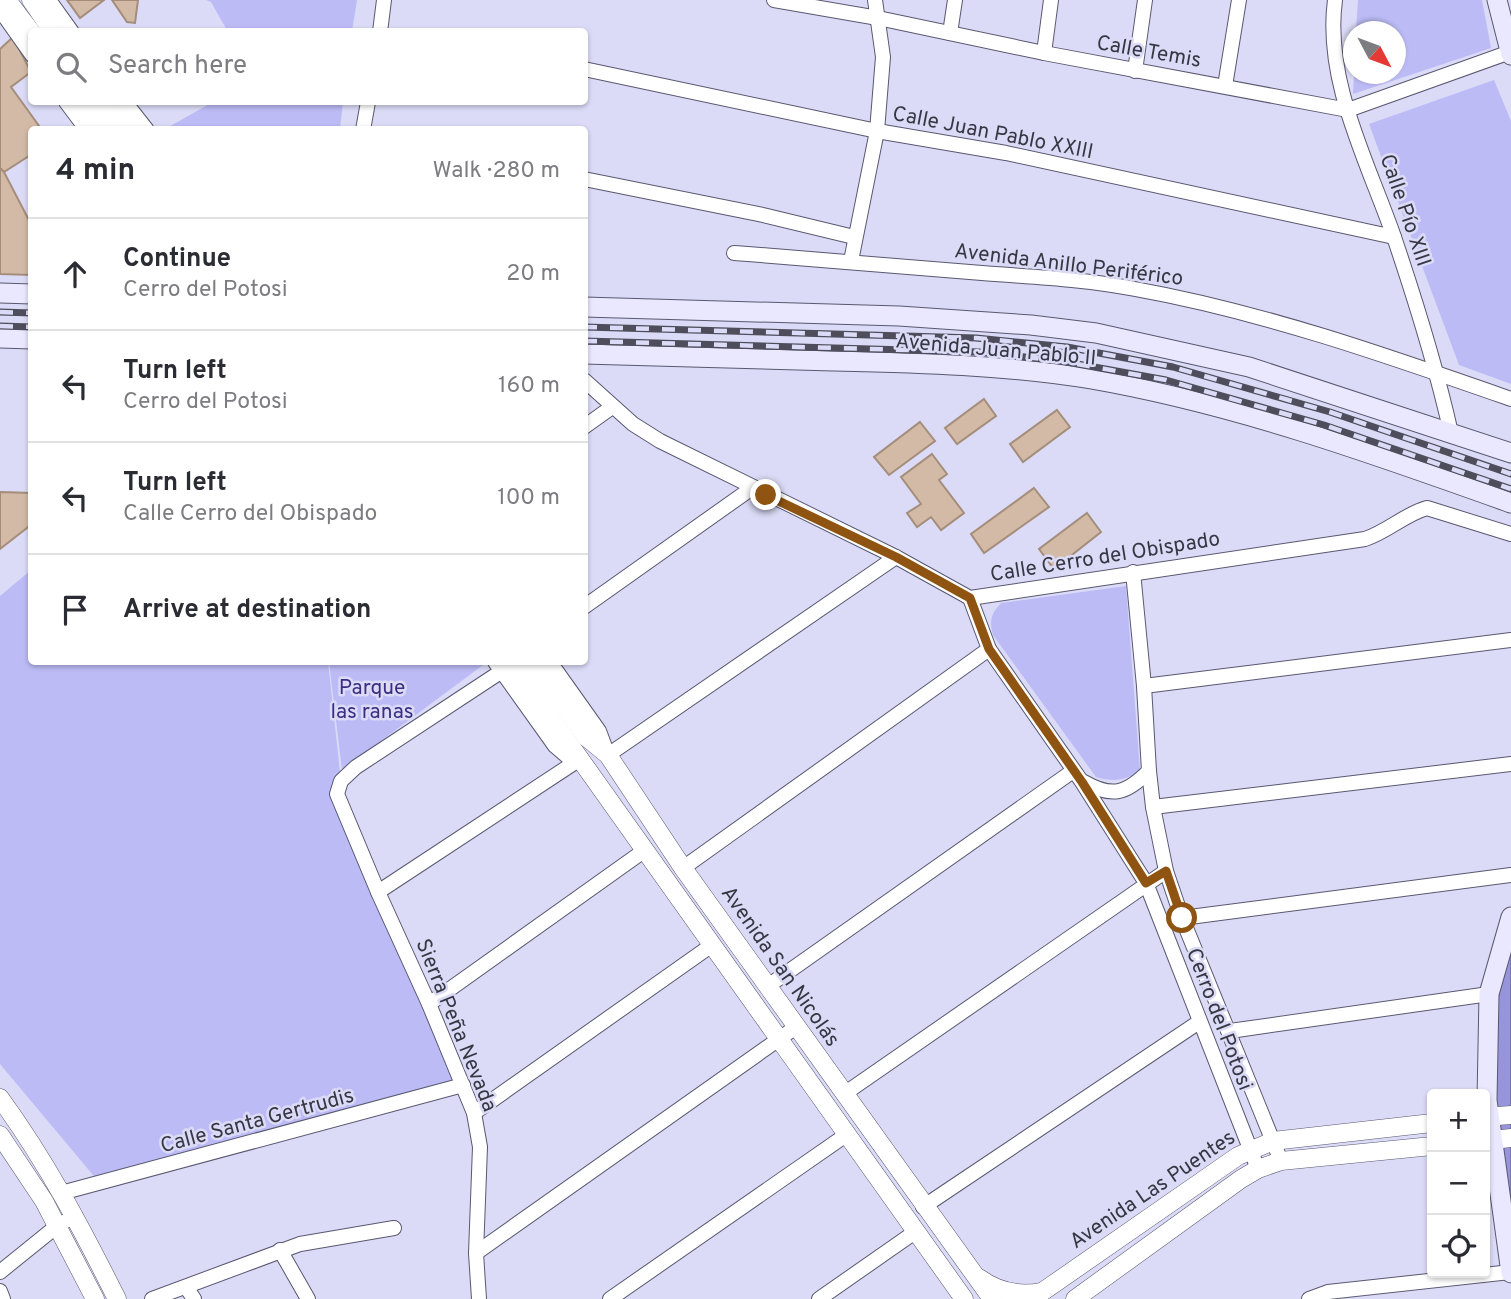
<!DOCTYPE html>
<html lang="en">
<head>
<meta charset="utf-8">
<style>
	:root { --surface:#fff; --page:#f2f2f3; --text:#2b2b33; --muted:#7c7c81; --line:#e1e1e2 }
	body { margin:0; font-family:Overpass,sans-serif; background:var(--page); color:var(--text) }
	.controls { position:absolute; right:21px; bottom:21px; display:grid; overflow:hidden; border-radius:7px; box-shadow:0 2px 5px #0004 }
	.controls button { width:63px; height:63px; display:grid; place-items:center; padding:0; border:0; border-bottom:2px solid var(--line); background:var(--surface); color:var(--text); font:35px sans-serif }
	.compass { position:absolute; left:1343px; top:21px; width:63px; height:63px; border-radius:50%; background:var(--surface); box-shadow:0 2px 5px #0004; rotate:131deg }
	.stop { position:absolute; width:21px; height:21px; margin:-16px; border:5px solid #8f5412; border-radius:50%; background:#fff }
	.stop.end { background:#8f5412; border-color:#fff; box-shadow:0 2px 7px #0008 }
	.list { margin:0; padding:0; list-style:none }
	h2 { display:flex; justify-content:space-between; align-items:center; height:91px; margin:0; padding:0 28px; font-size:30px }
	h2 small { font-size:23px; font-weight:400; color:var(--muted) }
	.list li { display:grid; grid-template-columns:46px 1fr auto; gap:21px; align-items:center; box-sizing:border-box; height:112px; padding:0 28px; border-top:2px solid var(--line) }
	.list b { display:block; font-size:26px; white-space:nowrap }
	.list p { margin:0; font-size:23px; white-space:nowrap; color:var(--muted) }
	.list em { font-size:23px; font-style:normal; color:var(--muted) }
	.icon { flex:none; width:38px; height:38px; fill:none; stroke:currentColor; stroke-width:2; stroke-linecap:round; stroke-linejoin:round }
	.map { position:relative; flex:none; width:1511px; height:1299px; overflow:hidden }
	.search { position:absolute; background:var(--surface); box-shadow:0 2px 5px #0004; left:28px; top:28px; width:560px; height:77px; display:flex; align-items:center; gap:18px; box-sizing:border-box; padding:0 24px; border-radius:7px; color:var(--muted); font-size:26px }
	.panel { position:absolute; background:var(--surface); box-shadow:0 2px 5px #0004; left:28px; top:126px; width:560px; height:539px; border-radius:7px }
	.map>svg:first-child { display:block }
</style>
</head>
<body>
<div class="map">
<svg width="1511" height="1299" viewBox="0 0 1511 1299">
	<rect width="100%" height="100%" fill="#dbdbf7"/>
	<g fill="#bcbbf6">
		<polygon points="206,0 357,0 352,31 228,32 211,2"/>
		<polygon points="1358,0 1482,0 1491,48 1353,94 1354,74 1396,74 1396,32 1356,31"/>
		<polygon points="1494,80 1511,121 1511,384 1459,365 1369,124"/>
		<polygon points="213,102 343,102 340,129 165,129"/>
		<polygon points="31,570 32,662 328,662 341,781 341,805 453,1080 418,1093 98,1181 0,1064 0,596"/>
		<path d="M1126,586l14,184c-14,11 -27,12 -44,7l-103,-142c-4,-15 -2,-21 8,-32z"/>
		<polygon points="329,662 487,662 342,770"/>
	</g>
	<polygon fill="#9794db" stroke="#7a78ad" stroke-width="2" points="1511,917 1511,1273 1488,1055"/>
	<g fill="#d2baa6" stroke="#a48d7a" stroke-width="2">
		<polygon points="67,0 104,0 80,18"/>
		<polygon points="112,0 138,0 135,23 127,22"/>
		<polygon points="13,37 31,72 11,87 42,130 32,130 32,154 4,172 0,168 0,49"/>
		<polygon points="0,168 4,172 32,226 32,275 0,274"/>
		<polygon points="984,399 996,416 957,444 945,428"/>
		<polygon points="1057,410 1070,427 1023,462 1010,444"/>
		<polygon points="920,422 935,441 889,475 874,457"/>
		<polygon points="932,454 947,474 939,480 964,513 941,530 931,517 917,527 907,513 921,504 901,477"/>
		<polygon points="1034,488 1049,507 984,553 971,534"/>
		<polygon points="0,492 32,493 32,524 0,549"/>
		<polygon points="1087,513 1101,532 1054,569 1039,549"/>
	</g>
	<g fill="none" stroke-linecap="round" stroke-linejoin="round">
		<defs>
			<g id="minor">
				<polyline points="49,0 72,32"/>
				<polyline points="774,0 878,18 1044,53 1348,110 1510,52"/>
				<path d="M1335,0c-11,81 33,162 59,237 22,65 42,129 57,196"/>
				<polyline points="0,10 32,55"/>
				<polyline points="380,32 384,0"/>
				<polyline points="950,33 955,0"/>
				<polyline points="1044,53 1051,0"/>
				<polyline points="584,69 877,131 1006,153 1394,237"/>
				<polyline points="1135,71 1145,0"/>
				<polyline points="1225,86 1239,0"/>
				<polyline points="66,102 87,130"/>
				<polyline points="125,102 147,130"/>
				<polyline points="363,130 368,102"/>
				<polyline points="584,179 763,215 854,237"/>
				<path d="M734,253c83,6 166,13 248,20 51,4 103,6 153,16 128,23 253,67 376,110"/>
				<polyline points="851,261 877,131 883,57 875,0"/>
				<path d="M584,380l49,44 27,17 236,116 74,41 395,-59c22,-7 40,-25 62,-31l84,26"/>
				<polyline points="584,427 612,407"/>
				<polyline points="1133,572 1144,686 1149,771 1153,807 1166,871 1182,918 1281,1161"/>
				<polyline points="970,598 989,649 1082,782 1146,883 1258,1169"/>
				<polyline points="584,607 752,488"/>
				<polyline points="495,662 555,746 569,758 580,759"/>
				<polyline points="550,662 599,731 608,755 896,557"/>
				<polyline points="1144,686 1511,640"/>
				<path d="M1084,782c28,16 42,12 65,-11"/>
				<polyline points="1153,807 1511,764"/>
				<polyline points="683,868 989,649"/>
				<polyline points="378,892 580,759"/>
				<polyline points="1182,918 1511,875"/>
				<polyline points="768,986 1073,771"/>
				<polyline points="429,1004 645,850"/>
				<polyline points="1230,1031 1489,994"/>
				<polyline points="844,1094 1166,871"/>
				<polyline points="474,1113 712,945"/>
				<polyline points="61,1193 463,1085"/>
				<polyline points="923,1207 1199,1022"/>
				<polyline points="280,1250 308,1299"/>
				<polyline points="476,1253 796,1027"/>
				<polyline points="0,1272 57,1226 75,1216"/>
				<polyline points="186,1287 194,1299"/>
				<polyline points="0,1291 3,1299"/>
				<polyline points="152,1299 300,1244 394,1228"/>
				<polyline points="479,1299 476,1253 480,1147 474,1113 429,1004 378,892 337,794 341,781 356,767 502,671"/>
				<polyline points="610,1299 846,1135"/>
				<polyline points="819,1299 915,1232"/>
				<polyline points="1309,1299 1328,1292 1511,1272"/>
			</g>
			<g id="tertiary">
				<polyline points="7,0 32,33"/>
				<polyline points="31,0 53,32"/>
				<polyline points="83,102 106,130"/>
				<polyline points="105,102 128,130"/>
				<polyline points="511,662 964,1299"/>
				<polyline points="532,662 586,737 608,755 683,868 992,1299"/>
				<path d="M0,1098c46,63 82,131 117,201"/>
				<polyline points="1485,1117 1511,1115"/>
				<polyline points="0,1135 44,1201 95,1299"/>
				<polyline points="1485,1141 1511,1138"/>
				<path d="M979,1278c19,14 39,18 62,14"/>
				<polyline points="1032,1299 1238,1156 1273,1141 1432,1123"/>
				<polyline points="1075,1299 1241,1179 1258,1169 1281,1161 1432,1146"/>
			</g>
			<g id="secondary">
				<polyline points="1497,0 1511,55"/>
				<polyline points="0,293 32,294"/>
				<polyline points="584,307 899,316 1031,325 1096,333 1249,367 1511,453"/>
				<polyline points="0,338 32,339"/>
				<path d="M584,354c83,2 166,5 249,7 85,2 173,4 258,18 144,25 283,75 420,124"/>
				<polyline points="1511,917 1489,994 1487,1100 1511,1273"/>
			</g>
		</defs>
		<use href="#minor" stroke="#585870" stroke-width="16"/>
		<use href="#tertiary" stroke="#585870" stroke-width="19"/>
		<use href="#secondary" stroke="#585870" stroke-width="21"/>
		<use href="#minor" stroke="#fff" stroke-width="14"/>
		<use href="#tertiary" stroke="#fff" stroke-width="18"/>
		<use href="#secondary" stroke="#e9e8fe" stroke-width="19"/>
		<defs>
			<g id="rail">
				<polyline points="0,312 32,313"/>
				<polyline points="0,326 32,327"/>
				<polyline points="584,327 976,338 1067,347 1173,367 1330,412 1511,474"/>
				<polyline points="584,341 980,352 1061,361 1166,380 1324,425 1511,489"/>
			</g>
		</defs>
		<use href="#rail" stroke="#4d4d5c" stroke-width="7"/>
		<use href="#rail" stroke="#dbdbf7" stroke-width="4.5" stroke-dasharray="13" stroke-linecap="butt"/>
	</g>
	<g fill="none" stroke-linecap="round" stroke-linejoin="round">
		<polyline stroke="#8f5412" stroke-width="9" points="766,495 896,557 970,598 989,649 1082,782 1146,883 1166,871 1182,918"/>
	</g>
	<g text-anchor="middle" stroke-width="5" stroke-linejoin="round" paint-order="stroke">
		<g font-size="21" fill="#373743" stroke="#dbdbf7">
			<text transform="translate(1149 51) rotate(10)" y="7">Calle Temis</text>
			<text transform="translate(993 132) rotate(11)" y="7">Calle Juan Pablo XXIII</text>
			<text transform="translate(1406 210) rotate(71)" y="7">Calle Pío XIII</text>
			<text transform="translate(1069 264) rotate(7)" y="7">Avenida Anillo Periférico</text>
			<text transform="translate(996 349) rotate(5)" y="7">Avenida Juan Pablo II</text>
			<text transform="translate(1105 556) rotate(-9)" y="7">Calle Cerro del Obispado</text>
			<text transform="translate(781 966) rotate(55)" y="7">Avenida San Nicolás</text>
			<text transform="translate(1220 1019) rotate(69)" y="7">Cerro del Potosi</text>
			<text transform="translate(457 1025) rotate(68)" y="7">Sierra Peña Nevada</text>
			<text transform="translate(257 1120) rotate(-15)" y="7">Calle Santa Gertrudis</text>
			<text transform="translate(1152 1189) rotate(-34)" y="7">Avenida Las Puentes</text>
		</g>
		<g font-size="21" fill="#3b2e81" stroke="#dbdbf7">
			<text x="372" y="694">Parque<tspan x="372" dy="24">las ranas</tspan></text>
		</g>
	</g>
</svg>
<div class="controls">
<button>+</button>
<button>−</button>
<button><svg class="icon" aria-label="locate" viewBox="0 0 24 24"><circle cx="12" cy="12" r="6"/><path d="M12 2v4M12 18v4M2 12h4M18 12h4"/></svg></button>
</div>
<svg class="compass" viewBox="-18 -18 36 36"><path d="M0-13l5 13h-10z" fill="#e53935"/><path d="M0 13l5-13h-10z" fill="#7c7c81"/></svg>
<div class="stop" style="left:1182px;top:918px"></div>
<div class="stop end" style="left:766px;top:495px"></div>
<div class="search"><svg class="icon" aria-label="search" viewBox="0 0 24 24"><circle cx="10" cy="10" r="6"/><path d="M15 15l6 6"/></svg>Search here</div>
<section class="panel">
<h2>4 min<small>Walk · 280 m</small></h2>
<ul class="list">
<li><svg class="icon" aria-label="ahead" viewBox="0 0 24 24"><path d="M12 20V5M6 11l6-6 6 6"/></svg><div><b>Continue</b><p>Cerro del Potosi</p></div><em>20 m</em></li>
<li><svg class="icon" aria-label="left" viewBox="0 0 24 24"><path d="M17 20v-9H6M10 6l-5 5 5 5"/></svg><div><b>Turn left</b><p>Cerro del Potosi</p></div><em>160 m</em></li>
<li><svg class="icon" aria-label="left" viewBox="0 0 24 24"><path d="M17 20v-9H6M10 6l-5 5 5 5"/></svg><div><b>Turn left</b><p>Calle Cerro del Obispado</p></div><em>100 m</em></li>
<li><svg class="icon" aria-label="arrive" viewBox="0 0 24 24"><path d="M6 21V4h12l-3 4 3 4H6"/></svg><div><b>Arrive at destination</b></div></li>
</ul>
</section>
</div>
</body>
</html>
